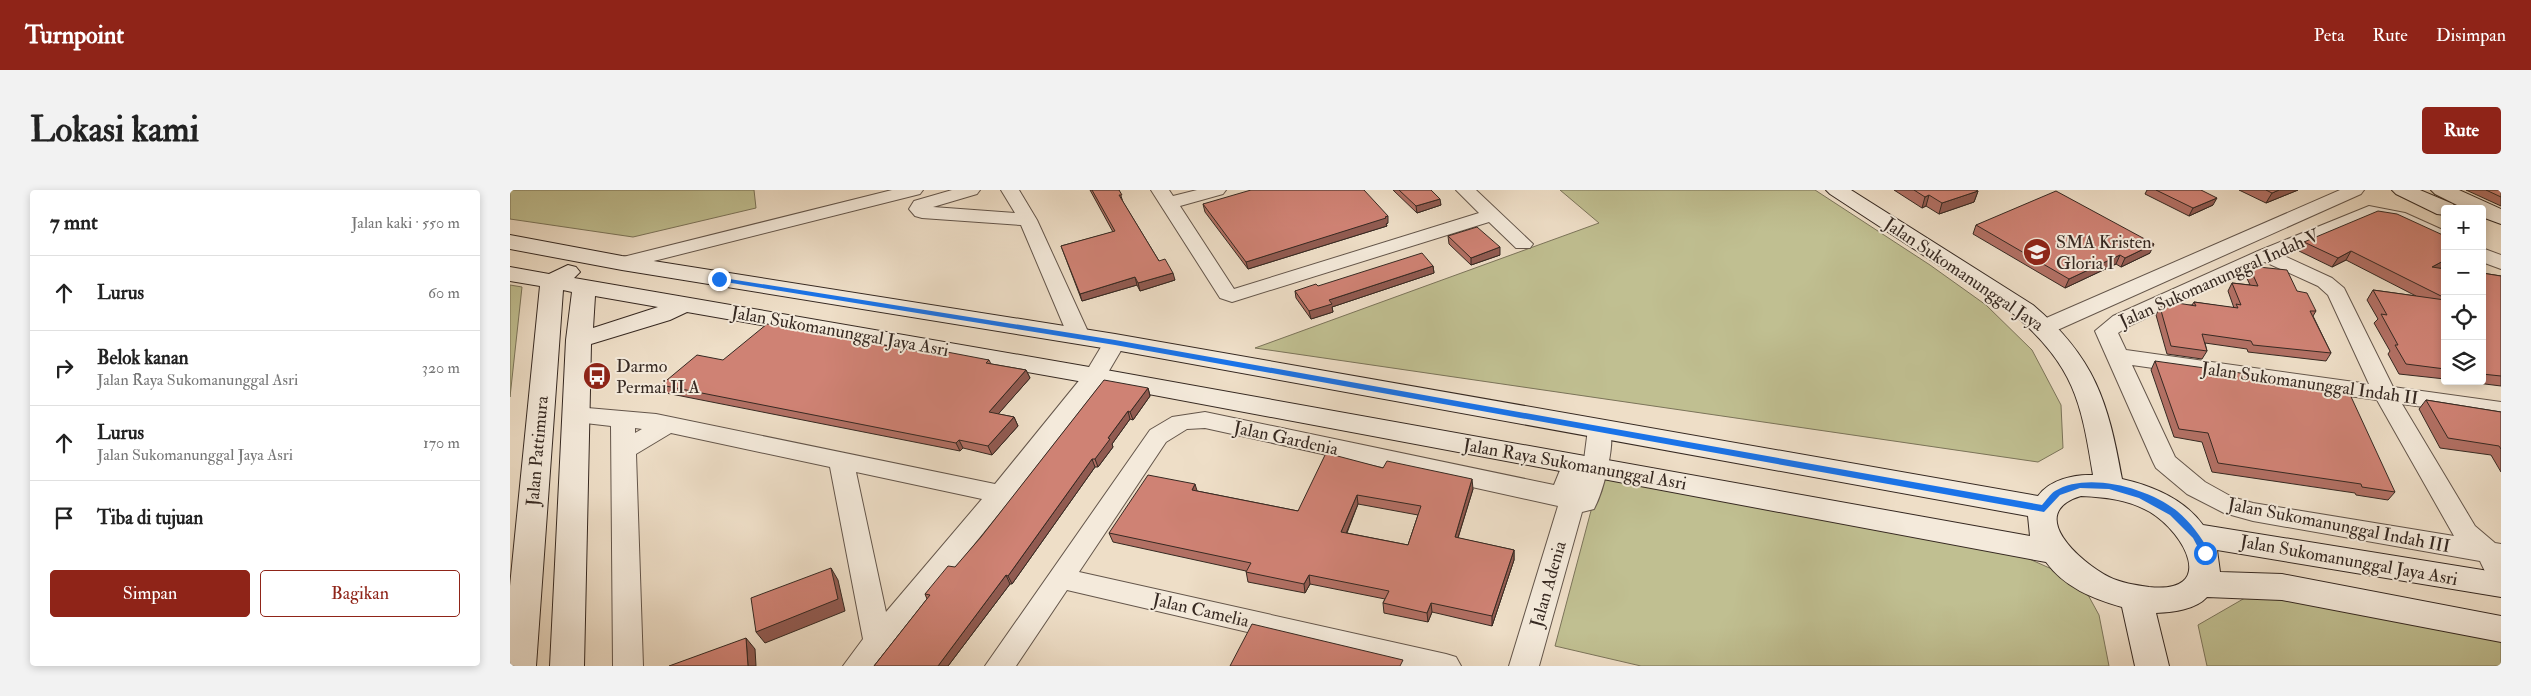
<!DOCTYPE html>
<html lang="id">
<head>
<meta charset="utf-8">
<style>
	:root { --surface:#fff; --page:#f2f2f2; --text:#222; --muted:#767676; --line:#e0e0e0; --accent:#8f2418 }
	body { margin:0; font-family:"IM FELL Double Pica",serif; background:var(--page); color:var(--text) }
	.controls { position:absolute; right:15px; top:15px; display:grid; overflow:hidden; border-radius:5px; box-shadow:0 2px 8px #0003 }
	.controls button { width:45px; height:45px; display:grid; place-items:center; padding:0; border:0; border-bottom:1px solid var(--line); background:var(--surface); color:var(--text); font:25px sans-serif }
	.stop { position:absolute; width:15px; height:15px; margin:-11px; border:4px solid #1a73e8; border-radius:50%; background:#fff }
	.stop.end { background:#1a73e8; border-color:#fff; box-shadow:0 1px 5px #0008 }
	.list { margin:0; padding:0; list-style:none }
	h2 { display:flex; justify-content:space-between; align-items:center; height:65px; margin:0; padding:0 20px; font-size:21px }
	h2 small { font-size:16px; font-weight:400; color:var(--muted) }
	.list li { display:grid; grid-template-columns:32px 1fr auto; gap:15px; align-items:center; box-sizing:border-box; height:75px; padding:0 20px; border-top:1px solid var(--line) }
	.list b { display:block; font-size:19px; white-space:nowrap }
	.list p { margin:0; font-size:16px; white-space:nowrap; color:var(--muted) }
	.list em { font-size:16px; font-style:normal; color:var(--muted) }
	.actions { display:flex; gap:10px; padding:15px 20px }
	.actions a { flex:1; padding:11px 0; border:1px solid var(--accent); border-radius:5px; text-align:center; font-size:18px; color:var(--accent) }
	.actions .main { background:var(--accent); color:#fff }
	.icon { flex:none; width:28px; height:28px; fill:none; stroke:currentColor; stroke-width:2; stroke-linecap:round; stroke-linejoin:round }
	.map { position:relative; flex:none; width:1991px; height:476px; overflow:hidden; border-radius:5px }
	header { display:flex; align-items:center; gap:30px; box-sizing:border-box; height:70px; padding:0 25px; background:var(--accent); color:#fff }
	header strong { font-size:24px }
	nav { display:flex; gap:28px; margin-inline-start:auto; font-size:18px }
	.intro { display:flex; align-items:center; justify-content:space-between; box-sizing:border-box; height:120px; padding:0 30px }
	h1 { margin:0; font-size:35px }
	.button { padding:12px 22px; border-radius:5px; background:var(--accent); color:#fff; font-size:18px; font-weight:700 }
	main { display:flex; gap:30px; padding:0 30px }
	aside { flex:1; background:var(--surface); border-radius:5px; box-shadow:0 2px 8px #0003 }
	.map>svg:first-child { display:block }
</style>
</head>
<body>
<header>
<strong>Turnpoint</strong>
<nav><a>Peta</a><a>Rute</a><a>Disimpan</a></nav>
</header>
<div class="intro"><h1>Lokasi kami</h1><a class="button">Rute</a></div>
<main>
<aside>
<h2>7 mnt<small>Jalan kaki · 550 m</small></h2>
<ul class="list">
<li><svg class="icon" aria-label="ahead" viewBox="0 0 24 24"><path d="M12 20V5M6 11l6-6 6 6"/></svg><div><b>Lurus</b></div><em>60 m</em></li>
<li><svg class="icon" aria-label="right" viewBox="0 0 24 24"><path d="M7 20v-9h11M14 6l5 5-5 5"/></svg><div><b>Belok kanan</b><p>Jalan Raya Sukomanunggal Asri</p></div><em>320 m</em></li>
<li><svg class="icon" aria-label="ahead" viewBox="0 0 24 24"><path d="M12 20V5M6 11l6-6 6 6"/></svg><div><b>Lurus</b><p>Jalan Sukomanunggal Jaya Asri</p></div><em>170 m</em></li>
<li><svg class="icon" aria-label="arrive" viewBox="0 0 24 24"><path d="M6 21V4h12l-3 4 3 4H6"/></svg><div><b>Tiba di tujuan</b></div></li>
</ul>
<div class="actions"><a class="main">Simpan</a><a>Bagikan</a></div>
</aside>
<div class="map">
<svg width="1991" height="476" viewBox="0 0 1991 476">
	<rect width="100%" height="100%" fill="#eedec7"/>
	<filter id="stains"><feTurbulence type="fractalNoise" baseFrequency=".004" numOctaves="4"/><feColorMatrix values="0 0 0 0 .2 0 0 0 0 .09 0 0 0 0 .02 0 0 0 .5 -.17"/></filter>
	<radialGradient id="worn" r=".72"><stop offset=".6" stop-color="#630" stop-opacity="0"/><stop offset="1" stop-color="#630" stop-opacity=".3"/></radialGradient>
	<g fill="#c0bf91" stroke="#7b745a">
		<polygon points="0,0 244,0 246,18 123,47 0,29"/>
		<polygon points="1050,0 1305,0 1420,75 1476,115 1522,160 1551,215 1553,258 1528,272 745,158 1089,33"/>
		<polygon points="0,95 12,97 0,207"/>
		<polygon points="1090,287 1508,364 1571,392 1589,425 1599,476 1131,476 1045,456"/>
		<polygon points="1747,401 1991,450 1991,476 1697,476 1688,435"/>
	</g>
	<g fill="none" stroke-linecap="round" stroke-linejoin="round">
		<defs>
			<g id="street">
				<polygon points="382,0 413,0 410,4 112,79 105,77 102,73 105,69"/>
				<polygon points="442,0 470,0 467,4 423,17 505,23 491,0 509,0 527,30 580,146 577,151 569,153 561,151 558,146 511,35 412,28 405,26 399,19 404,11"/>
				<polygon points="641,0 659,0 663,6 687,0 716,0 713,4 670,16 724,99 969,23 946,0 966,0 1023,54 1020,58 1006,58 979,32 722,112 710,108"/>
				<polygon points="1830,0 1854,0 1851,4 1543,142 1535,144 1527,142 1524,137 1527,132"/>
				<path d="M1859,16l36,7 40,18v13l-53,-23 -20,-3 -90,37 50,23 12,10 49,99 108,15v16l-99,-14 73,122 20,17 6,1v43l-10,-3 -11,-23 -227,-40 -29,-8 -37,-19 -31,-26 -3,-6 -58,-131 18,-15 145,-65zM1755,72l53,24 10,9 41,89 -243,-34 -8,-17 11,-7zM1622,175l245,35 77,136 -201,-33 -21,-6 -27,-15 -30,-25z"/>
				<polygon points="1972,58 1991,65 1991,79 1972,72"/>
				<path d="M605,145l8,2 3,5 -23,39 -93,119 -135,166h-32l20,-27 -33,-172 -159,-34 -35,21 7,212h-30l-2,-240 -43,-5 -4,-6 4,-6 8,-2 80,7 339,70 91,-112 21,-35zM125,238l7,1 -7,4zM346,282l126,27 -96,113z"/>
				<path d="M695,222l349,73 11,-27 9,-3 10,5 4,-31 4,-6 8,-2 8,2c10,15 -5,70 -14,86l-12,3 -43,154h-30l49,-160 -353,-78 -18,1 -21,13 -87,130 367,82 10,3 5,9h-68l-326,-76 -51,76h-31l165,-236 22,-13z"/>
			</g>
			<g id="secondary">
				<path d="M1316,0h25l182,115c62,53 75,96 89,174 31,7 62,20 81,46l298,48v24l-284,-47 3,22 62,2 219,42v26l-219,-42 -75,-3c-12,13 -34,15 -51,16l13,53h-34l-13,-59c-29,-8 -58,-20 -76,-45l-951,-178 -408,-72 -17,8 -79,24 -7,322h-34l16,-326 6,-48 -9,-2 -27,376h-26v-80l30,-300 -30,-5v-14l39,7 19,-9 8,2 4,5 -6,6 521,90 935,168 -2,-20 -913,-166 -493,-80 -112,-21v-14l112,21 493,78 923,162c11,-16 36,-22 55,-21 -12,-75 -19,-108 -78,-160l-185,-121zM85,106l63,11 -65,21zM1571,306c25,1 48,4 69,16 36,22 67,82 -1,75 -14,-2 -28,-4 -40,-10 -28,-14 -85,-64 -28,-81z"/>
				<polygon points="1882,0 1910,0 1943,14 1946,19 1935,19 1935,25 1927,24 1886,4"/>
				<polygon points="1921,0 1949,0 1991,19 1991,34 1972,27 1972,19 1955,19 1925,4"/>
			</g>
		</defs>
		<use href="#street" stroke="#64564b" stroke-width="2"/>
		<use href="#secondary" stroke="#362922" stroke-width="2"/>
		<use href="#street" fill="#f4eadb" fill-rule="evenodd"/>
		<use href="#secondary" fill="#f4eadb" fill-rule="evenodd"/>
	</g>
	<g fill="#b27064" stroke="#362922" fill-rule="evenodd">
		<polygon points="580,0 609,0 613,12 649,71 665,90 630,101 627,95 572,111 551,56 603,42"/>
		<polygon points="883,0 921,0 931,15 907,23"/>
		<polygon points="1384,0 1466,0 1468,1 1464,12 1429,24 1416,16 1412,18"/>
		<polygon points="1637,0 1691,0 1703,15 1679,26 1635,4"/>
		<polygon points="1729,0 1788,0 1756,13"/>
		<polygon points="1956,0 1991,0 1991,16"/>
		<polygon points="693,14 878,33 876,34 877,36 738,79 695,22"/>
		<polygon points="1466,35 1640,63 1611,77 1606,74 1555,98 1463,44"/>
		<polygon points="938,46 990,65 961,75 939,54"/>
		<polygon points="1935,46 1935,76 1930,78 1935,79 1935,189 1889,184 1878,164 1880,161 1864,133 1868,129 1857,110 1863,100 1906,106 1836,70 1822,77 1789,61 1794,52"/>
		<polygon points="923,76 924,83 822,117 823,122 801,129 786,108 785,101"/>
		<polygon points="1739,76 1787,101 1806,121 1803,126 1821,163 1816,171 1738,162 1737,159 1695,153 1697,161 1692,169 1657,164 1646,125 1650,117 1682,115 1684,112 1724,118 1718,101 1722,93 1740,95 1735,84"/>
		<polygon points="1972,83 1991,86 1991,196 1951,191 1972,191"/>
		<polygon points="359,152 434,166 479,170 481,174 516,180 520,188 488,224 504,227 508,236 482,265 453,258 450,261 156,203 151,195"/>
		<polygon points="1645,171 1885,302 1878,310 1846,305 1845,303 1702,282 1692,252 1664,247 1641,180"/>
		<polygon points="638,198 640,206 623,230 620,229 602,254 603,257 588,277 585,277 502,394 500,394 438,476 364,476 417,409 415,404 445,377"/>
		<polygon points="1916,210 1991,222 1991,282 1981,265 1930,258 1909,219"/>
		<path d="M873,278l90,21 -15,49 56,12v10l-22,66 -60,-14 -4,10 -44,-9 -1,-10 2,-4 -75,-15 -5,9 -57,-11 -2,-11 -133,-29 -4,-9 88,-42 101,20zM848,314l60,11 -10,30 -61,-12z"/>
	</g>
	<g fill="#915b51" stroke="#362922">
		<polygon points="1769,0 1788,0 1756,13 1762,3"/>
		<polygon points="1468,1 1464,12 1429,24 1432,13"/>
		<polygon points="1419,5 1416,16 1412,18 1415,7"/>
		<polygon points="1707,8 1703,15 1679,26 1683,18"/>
		<polygon points="930,9 931,15 907,23 906,16"/>
		<polygon points="878,26 878,33 876,34 877,36 738,79 736,72"/>
		<polygon points="1644,54 1640,63 1611,77 1615,68"/>
		<polygon points="990,57 990,65 961,75 961,68"/>
		<polygon points="1841,61 1836,70 1822,77 1828,68"/>
		<polygon points="1610,65 1606,74 1555,98 1559,89"/>
		<polygon points="1935,70 1935,76 1915,86 1922,77"/>
		<polygon points="923,76 924,83 822,117 823,122 801,129 799,121 819,110"/>
		<polygon points="663,83 665,90 630,101 628,93"/>
		<polygon points="625,87 627,95 572,111 570,104"/>
		<polygon points="516,180 520,188 483,230 479,222"/>
		<polygon points="638,198 640,206 623,230 620,222"/>
		<polygon points="618,221 620,229 602,254 603,257 588,277 585,269 598,248"/>
		<polygon points="504,227 508,236 482,265 478,256"/>
		<polygon points="449,250 453,258 450,261 446,253"/>
		<polygon points="582,269 585,277 502,394 498,386"/>
		<polygon points="962,289 963,299 945,357 945,347"/>
		<polygon points="685,294 688,304 682,300"/>
		<polygon points="847,305 848,314 833,351 831,342"/>
		<polygon points="1004,360 1004,370 982,436 982,426"/>
		<polygon points="321,378 328,390 335,421 255,453 246,442"/>
		<polygon points="496,385 500,394 438,476 428,476"/>
		<polygon points="799,385 800,394 795,403 794,394"/>
		<polygon points="921,413 922,422 918,432 917,423"/>
		<polygon points="236,448 245,459 246,476 238,476"/>
	</g>
	<g fill="#cf8274" stroke="#362922" fill-rule="evenodd">
		<polygon points="582,0 609,0 612,5 609,5 649,71 655,69 663,83 628,93 625,87 570,104 551,56 605,41"/>
		<polygon points="741,0 854,0 878,26 875,27 876,28 736,72 693,14"/>
		<polygon points="889,0 921,0 930,9 906,16"/>
		<polygon points="1404,0 1466,0 1468,1 1432,13 1419,5 1415,7"/>
		<polygon points="1646,0 1691,0 1707,8 1683,18"/>
		<polygon points="1756,0 1769,0 1762,3"/>
		<polygon points="1976,0 1991,0 1991,7"/>
		<polygon points="1546,1 1644,54 1615,68 1610,65 1559,89 1466,35"/>
		<polygon points="1868,21 1887,24 1935,46 1935,70 1922,77 1935,79 1935,108 1841,61 1828,68 1794,52"/>
		<polygon points="967,37 990,57 961,68 938,46"/>
		<polygon points="912,63 923,76 819,110 822,114 799,121 785,101 806,94 808,96"/>
		<polygon points="1739,76 1777,80 1787,101 1797,103 1806,121 1800,121 1821,163 1743,155 1741,151 1692,144 1697,161 1661,156 1650,117 1661,112 1686,116 1684,112 1728,118 1726,114 1731,115 1722,93 1748,96"/>
		<polygon points="1972,83 1991,86 1991,186 1972,184"/>
		<polygon points="1863,100 1935,110 1935,179 1896,174 1885,155 1888,155 1871,124 1877,125"/>
		<polygon points="257,134 298,141 301,139 324,143 358,150 356,152 434,166 437,162 479,170 476,173 516,180 479,222 504,227 478,256 449,250 446,253 151,195 187,165 213,170"/>
		<polygon points="1645,171 1837,198 1885,302 1852,297 1851,294 1708,273 1698,243 1669,239"/>
		<polygon points="594,190 638,198 620,222 618,221 598,248 600,249 585,269 582,269 498,386 496,385 428,476 364,476 420,405 415,404 438,376 445,377 471,347"/>
		<polygon points="1916,210 1991,222 1991,259 1989,256 1938,248"/>
		<path d="M816,263l57,15 4,-7 85,18 -17,58 59,13 -22,66 -61,-13 -4,10 -44,-10 6,-12 -80,-16 -5,9 -58,-12 5,-9 -142,-30 39,-58 47,9 -3,6 106,21zM847,305l64,11 -13,39 -67,-13z"/>
		<polygon points="321,378 328,409 246,442 241,408"/>
		<polygon points="742,434 893,470 890,476 720,476"/>
		<polygon points="236,448 238,476 159,476"/>
	</g>
	<path fill="#1a73e8" d="M207,87l398,63 927,165c4,-4 8,-11 13,-14 32,-20 94,-3 122,20 14,12 24,25 33,42l-2,2h-6l-9,-17 -23,-23 -31,-17 -30,-9 -29,-1 -20,7 -16,17 -929,-167 -396,-64z"/>
	<defs>
		<symbol id="school-disc" viewBox="-11 -11 22 22"><circle r="9.5" fill="#8f2418" stroke="#f4eadb"/><path d="M0-5L7-2L0 1L-7-2ZM-4 1L0 2.5L4 1V4Q0 6-4 4Z" fill="#fff"/></symbol>
		<symbol id="bus-disc" viewBox="-11 -11 22 22"><circle r="9.5" fill="#8f2418" stroke="#f4eadb"/><path d="M-5-6H5V4H4V6H2V4H-2V6H-4V4H-5ZM-3.5-4V0h7V-4ZM-3.5 1.2v1.5H-2V1.2ZM2 1.2v1.5H3.5V1.2Z" fill="#fff"/></symbol>
	</defs>
	<g fill-rule="evenodd">
		<use href="#school-disc" x="1511" y="46" width="32" height="32"/>
		<use href="#bus-disc" x="71" y="170" width="32" height="32"/>
	</g>
	<g text-anchor="middle" stroke-width="4" stroke-linejoin="round" paint-order="stroke">
		<g font-size="18" fill="#362922" stroke="#f4eadb" text-anchor="start">
			<text x="1546" y="58">SMA Kristen<tspan x="1546" dy="21">Gloria I</tspan></text>
			<text x="106" y="182">Darmo<tspan x="106" dy="21">Permai II A</tspan></text>
		</g>
		<g font-size="18" fill="#362922" stroke="#f4eadb">
			<text transform="translate(1454 84) rotate(34)" y="6">Jalan Sukomanunggal Jaya</text>
			<text transform="translate(1709 88) rotate(-24)" y="6">Jalan Sukomanunggal Indah V</text>
			<text transform="translate(330 141) rotate(10)" y="6">Jalan Sukomanunggal Jaya Asri</text>
			<text transform="translate(1800 193) rotate(8)" y="6">Jalan Sukomanunggal Indah II</text>
			<text transform="translate(776 248) rotate(12)" y="6">Jalan Gardenia</text>
			<text transform="translate(27 261) rotate(-85)" y="6">Jalan Pattimura</text>
			<text transform="translate(1065 274) rotate(10)" y="6">Jalan Raya Sukomanunggal Asri</text>
			<text transform="translate(1829 335) rotate(11)" y="6">Jalan Sukomanunggal Indah III</text>
			<text transform="translate(1839 370) rotate(10)" y="6">Jalan Sukomanunggal Jaya Asri</text>
			<text transform="translate(1038 394) rotate(-74)" y="6">Jalan Adenia</text>
			<text transform="translate(691 420) rotate(13)" y="6">Jalan Camelia</text>
		</g>
	</g>
	<rect width="100%" height="100%" filter="url(#stains)"/>
	<rect width="100%" height="100%" fill="url(#worn)"/>
</svg>
<div class="controls">
<button>+</button>
<button>−</button>
<button><svg class="icon" aria-label="locate" viewBox="0 0 24 24"><circle cx="12" cy="12" r="6"/><path d="M12 2v4M12 18v4M2 12h4M18 12h4"/></svg></button>
<button><svg class="icon" aria-label="layers" viewBox="0 0 24 24"><path d="M12 4l9 5-9 5-9-5zM3 14l9 5 9-5"/></svg></button>
</div>
<div class="stop" style="left:1695px;top:363px"></div>
<div class="stop end" style="left:209px;top:89px"></div>
</div>
</main>
</body>
</html>
